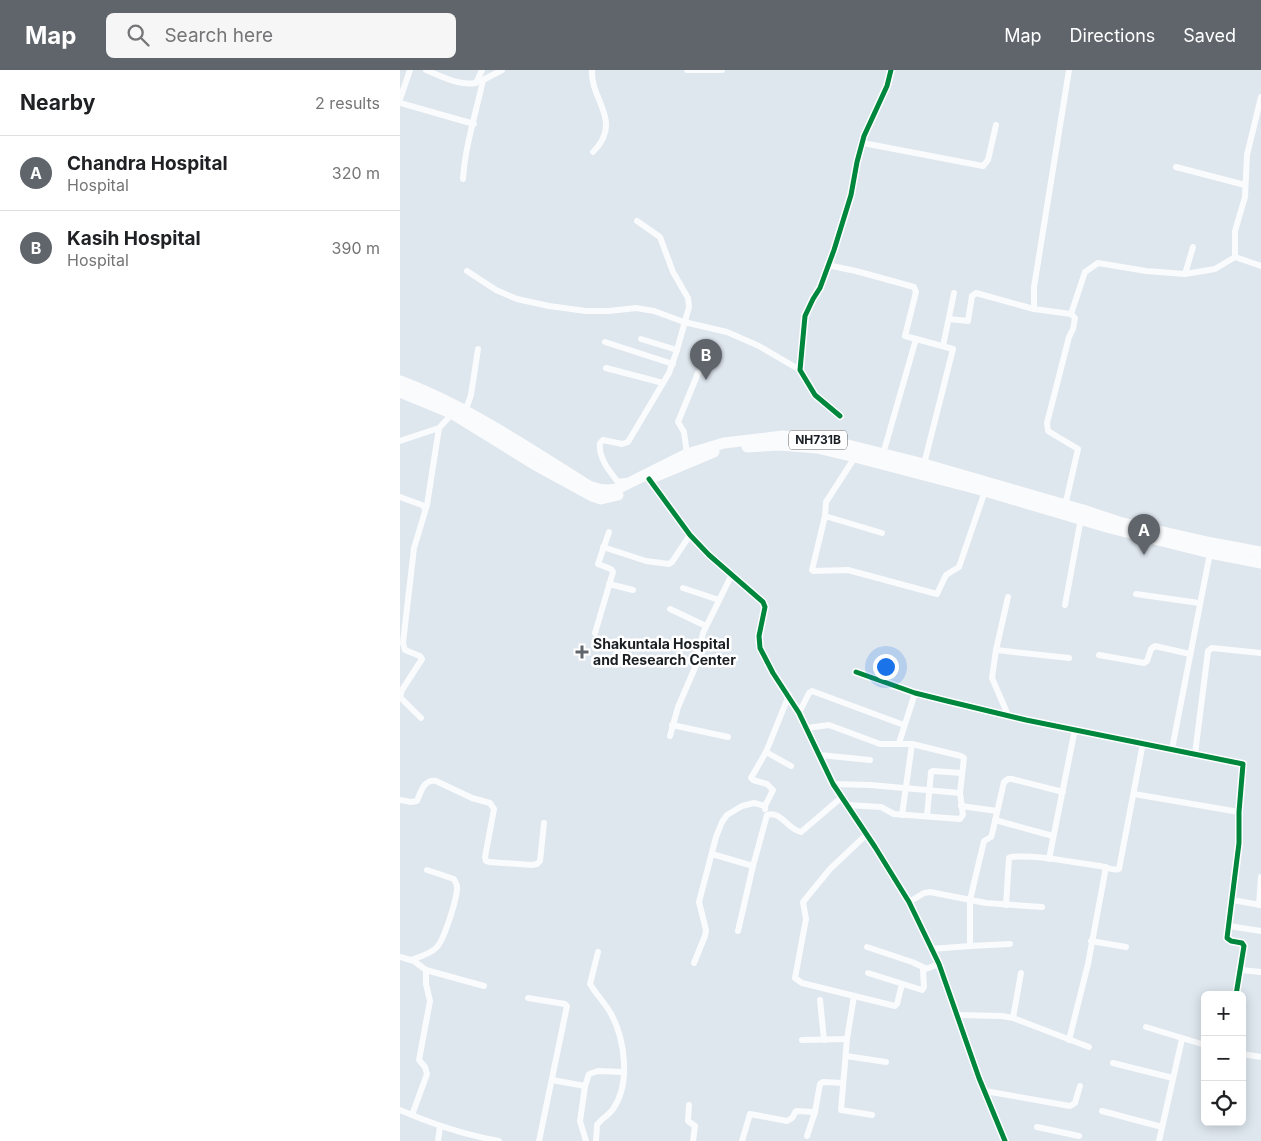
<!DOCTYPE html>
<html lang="en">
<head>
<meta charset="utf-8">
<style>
	:root { --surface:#fff; --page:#f6f6f6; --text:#202124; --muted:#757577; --line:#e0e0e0; --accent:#5f656b }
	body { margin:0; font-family:Inter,sans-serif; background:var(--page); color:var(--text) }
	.controls { position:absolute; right:15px; bottom:15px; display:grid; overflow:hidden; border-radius:8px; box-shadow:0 2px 12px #0003 }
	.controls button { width:45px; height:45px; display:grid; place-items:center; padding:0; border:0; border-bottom:1px solid var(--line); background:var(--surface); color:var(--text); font:25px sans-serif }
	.you { position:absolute; left:485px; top:596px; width:18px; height:18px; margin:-12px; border:4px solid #fff; border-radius:50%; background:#1a73e8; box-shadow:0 0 0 8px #1a73e833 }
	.badge { display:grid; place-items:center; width:32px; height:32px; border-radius:50%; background:var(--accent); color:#fff; font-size:16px; font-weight:700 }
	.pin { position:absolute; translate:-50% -41px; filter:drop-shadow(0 1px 2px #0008) }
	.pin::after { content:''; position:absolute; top:26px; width:18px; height:15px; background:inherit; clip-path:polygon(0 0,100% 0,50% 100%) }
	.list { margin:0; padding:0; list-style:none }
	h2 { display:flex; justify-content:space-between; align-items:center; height:65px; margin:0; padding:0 20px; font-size:21px }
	h2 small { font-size:16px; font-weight:400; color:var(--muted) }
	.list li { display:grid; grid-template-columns:32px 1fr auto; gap:15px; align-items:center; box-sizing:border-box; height:75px; padding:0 20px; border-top:1px solid var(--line) }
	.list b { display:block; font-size:19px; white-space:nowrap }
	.list p { margin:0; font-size:16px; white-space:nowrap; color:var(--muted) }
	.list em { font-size:16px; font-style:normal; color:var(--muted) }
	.icon { flex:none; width:28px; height:28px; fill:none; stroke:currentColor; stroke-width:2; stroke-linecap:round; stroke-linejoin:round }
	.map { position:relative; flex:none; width:861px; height:1071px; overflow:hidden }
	header { display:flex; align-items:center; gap:30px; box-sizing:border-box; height:70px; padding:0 25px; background:var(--accent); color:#fff }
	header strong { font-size:24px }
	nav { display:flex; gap:28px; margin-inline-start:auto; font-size:18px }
	.search { width:350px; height:45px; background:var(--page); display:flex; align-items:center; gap:12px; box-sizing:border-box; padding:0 18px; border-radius:8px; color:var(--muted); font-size:19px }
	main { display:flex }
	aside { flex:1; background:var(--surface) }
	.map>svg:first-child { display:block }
</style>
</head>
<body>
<header>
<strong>Map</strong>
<div class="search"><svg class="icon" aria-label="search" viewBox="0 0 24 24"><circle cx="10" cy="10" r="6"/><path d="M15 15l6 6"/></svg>Search here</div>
<nav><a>Map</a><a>Directions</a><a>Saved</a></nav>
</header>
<main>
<aside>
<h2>Nearby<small>2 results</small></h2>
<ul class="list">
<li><span class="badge">A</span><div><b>Chandra Hospital</b><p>Hospital</p></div><em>320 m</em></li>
<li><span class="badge">B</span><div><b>Kasih Hospital</b><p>Hospital</p></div><em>390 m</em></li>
</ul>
</aside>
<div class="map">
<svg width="861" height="1071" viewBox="0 0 861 1071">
	<rect width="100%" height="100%" fill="#dee6ee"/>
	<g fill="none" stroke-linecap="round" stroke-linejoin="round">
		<g stroke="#fafbfc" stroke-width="6">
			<path d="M26,0c15,6 33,16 50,13l6,-13"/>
			<path d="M192,0c-2,30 32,51 1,82"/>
			<polyline points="287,0 322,0"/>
			<polyline points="81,11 102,0"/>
			<polyline points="0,29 10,0"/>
			<polyline points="0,33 74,54"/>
			<polyline points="463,73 583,96 588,90 596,55"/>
			<polyline points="776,97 845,115"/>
			<path d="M63,109c2,-33 13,-66 20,-99"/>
			<polyline points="835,187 861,196"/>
			<polyline points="427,195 456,201 514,217 516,222 505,266 553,279 524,394"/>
			<polyline points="67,201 96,220 117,229 149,236 186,241 209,241 236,238 254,241 284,252 327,262 359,276 400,300"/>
			<polyline points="785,204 793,177"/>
			<polyline points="634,239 634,217 669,0"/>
			<polyline points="671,244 685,202 698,193 746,201 785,204 815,199 835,187 835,161 845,127 847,85 861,27"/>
			<polyline points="549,249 568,251 572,226 576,223 634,239 671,244 675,248 673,259 669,267 647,353 648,361 678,379 665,436"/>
			<polyline points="241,269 277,280"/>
			<polyline points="205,272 273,294"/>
			<polyline points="543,276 554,223"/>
			<polyline points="206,298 263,313"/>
			<polyline points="65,342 71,325 78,279"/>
			<polyline points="440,346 415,325 400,300 405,246 413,229 420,218 434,180 451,125 457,92 464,66 487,16 491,0"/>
			<polyline points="0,371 39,358 53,343"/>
			<polyline points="287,384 284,362 278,352 298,303"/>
			<polyline points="483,384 516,269"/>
			<polyline points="455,387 426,432 425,446 482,463"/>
			<polyline points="249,409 290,465 309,485 363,532 365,537 359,566 360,578 373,603 399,643 433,714 475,777 509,832 539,894 579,1008 605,1071"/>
			<path d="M225,411l-7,1c-9,-11 -20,-25 -18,-39l3,-3 19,4 6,-2 41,-69 8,-23 12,-43 -1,-9 -15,-26 -13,-35 -23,-16"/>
			<polyline points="0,427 22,435 25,438"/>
			<polyline points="425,446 412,500 413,501 448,500 537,524 546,505 559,497 585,421"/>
			<polyline points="203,477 246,491 269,494 272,492 290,465"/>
			<polyline points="209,514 233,520"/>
			<polyline points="283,518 319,530"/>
			<polyline points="736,524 799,533"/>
			<polyline points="608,527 596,580 592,608 608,645"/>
			<polyline points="665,535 681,448"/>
			<polyline points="270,539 306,556"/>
			<polyline points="195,563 213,502 211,499 198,494 209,462"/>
			<polyline points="596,580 669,588"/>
			<polyline points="699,585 744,593 747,591 751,579 755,576 790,584"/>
			<polyline points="456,602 515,623 547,631 626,650 843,694 839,742 839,773 827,868 831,871 842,873 844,876 836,925"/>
			<polyline points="399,643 409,623 412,621 504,655"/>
			<polyline points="21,648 0,627 2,620 22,589 20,586 5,580 3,573 14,478 27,435 39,358"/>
			<polyline points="272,655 328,667"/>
			<polyline points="407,658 429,655 480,674 512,674 561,686 564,688 560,723 563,745 560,749 494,744 481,737 447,735"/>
			<polyline points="270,666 278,637 297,593 303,563 332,504"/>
			<polyline points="499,673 515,623"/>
			<polyline points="772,679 810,483"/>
			<polyline points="366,682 391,696"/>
			<polyline points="795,684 808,581 812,578 861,583"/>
			<polyline points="420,685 470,690"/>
			<polyline points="433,714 470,715 560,723"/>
			<polyline points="734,724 839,742"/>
			<path d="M0,730l11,2 6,-1c4,-10 7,-22 19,-20l36,17 18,5 4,6 -9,48 1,4 3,1 43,3 5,-1 3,-3 4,-38"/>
			<polyline points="561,736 597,741"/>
			<polyline points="365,739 365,736 373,720 367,714 353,710 351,708 366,682 389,625"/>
			<polyline points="502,745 512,674"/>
			<polyline points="527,746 531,702 533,701 562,703"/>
			<polyline points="595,750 653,766"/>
			<polyline points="467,764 430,799 403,832 406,849 395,908 402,913 495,936 497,934 502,914"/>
			<polyline points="312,784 353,796"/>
			<polyline points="649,789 675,659"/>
			<polyline points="832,830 861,835"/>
			<polyline points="509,832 524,823 530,822 586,833 642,837"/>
			<path d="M606,835l3,-47 2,-1c25,-3 63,6 89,9 7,1 13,5 19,3l24,-126"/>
			<polyline points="859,835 861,807"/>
			<polyline points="829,856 861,861"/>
			<path d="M338,861l15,-65 14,-51c14,-5 21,15 34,17l41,-35"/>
			<polyline points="691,871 726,877"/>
			<polyline points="570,876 610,874"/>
			<polyline points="467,877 512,892 525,898"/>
			<polyline points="531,879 570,876 570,830 584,771 591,767 592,764 604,712 608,709 612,709 663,722"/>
			<polyline points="0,887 14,891 26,900 26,914 30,931 19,990 25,997 27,1004 12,1045"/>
			<path d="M11,890c8,-3 19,-6 25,-12 8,-7 22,-52 21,-62 -1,-4 -2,-4 -3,-7l-27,-9"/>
			<polyline points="294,893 305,866 306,860 299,832 316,767 322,752 327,745 342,736 354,733 365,736"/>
			<polyline points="26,900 84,916"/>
			<polyline points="840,900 861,902"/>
			<polyline points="468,903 522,920 524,917 523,900 539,894"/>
			<polyline points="454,926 447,969 441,1040 472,1045"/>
			<polyline points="128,928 165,934 167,936 139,1071"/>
			<polyline points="420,930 424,970"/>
			<polyline points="557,945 602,946 613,948 689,977"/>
			<polyline points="613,948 621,903"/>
			<polyline points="746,957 805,975"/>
			<polyline points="402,970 447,969"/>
			<polyline points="669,970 688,894 706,797"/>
			<polyline points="842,984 861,987"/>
			<polyline points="446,986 486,992"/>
			<polyline points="713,993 773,1008"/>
			<polyline points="152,1010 185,1016"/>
			<polyline points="585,1021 670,1036 675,1033 680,1016"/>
			<polyline points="289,1035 288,1051 295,1056 293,1071"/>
			<path d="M0,1040c32,14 65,25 99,31"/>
			<polyline points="702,1041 762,1057"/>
			<polyline points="637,1057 679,1066"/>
			<polyline points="407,1066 415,1042 420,1014 423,1012 443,1013"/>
			<polyline points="38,1071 40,1056"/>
			<polyline points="186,1071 180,1051 185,1016 189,1004 198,1001 223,1002"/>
			<path d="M196,1071l1,-16c4,-6 12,-10 16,-16 18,-25 12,-71 -3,-97 -6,-10 -14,-18 -20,-28l8,-32"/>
			<polyline points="342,1071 350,1044 387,1051 392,1048 396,1041 415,1042"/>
			<polyline points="759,1071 782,969"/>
		</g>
		<g stroke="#fafbfc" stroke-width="11">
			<path d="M0,311c65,24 130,68 189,105 10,4 18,5 28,3l70,-35 37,-11 59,-7 28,3 25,3 88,22 159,46 36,12 93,21 49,9"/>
			<polyline points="0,322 53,344 137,396 192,426 201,429 218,425"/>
			<polyline points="347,377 379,375 417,378 455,387 585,421 710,458 810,483 861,493"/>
			<polyline points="252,408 314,382"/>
		</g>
		<defs>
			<g id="cycleway">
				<polyline points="440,346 415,325 400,300 405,246 413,229 420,218 434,180 451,125 457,92 464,66 487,16 491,0"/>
				<polyline points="249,409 290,465 309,485 363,532 365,537 359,566 360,578 373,603 399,643 433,714 475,777 509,832 539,894 579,1008 605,1071"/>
				<polyline points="456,602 515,623 547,631 626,650 843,694 839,742 839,773 827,868 831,871 842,873 844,876 836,925"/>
			</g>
		</defs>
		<use href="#cycleway" stroke="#fff" stroke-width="8"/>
		<use href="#cycleway" stroke="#00873e" stroke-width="5"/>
	</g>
	<path fill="#5f656b" stroke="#fff" stroke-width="2" d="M179.5 574.5h5v5h5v5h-5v5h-5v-5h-5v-5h5z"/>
	<g text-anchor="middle" stroke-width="5" stroke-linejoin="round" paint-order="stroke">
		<rect fill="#fff" stroke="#5f6266" stroke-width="1" x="389" y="360.5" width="58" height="19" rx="4"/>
		<g font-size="12" font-weight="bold" fill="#1a1f24">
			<text x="418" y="374">NH731B</text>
		</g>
		<g font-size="14" font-weight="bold" fill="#1a1f24" stroke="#fff" text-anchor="start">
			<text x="193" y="579">Shakuntala Hospital<tspan x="193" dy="16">and Research Center</tspan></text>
		</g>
	</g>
</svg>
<div class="controls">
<button>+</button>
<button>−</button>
<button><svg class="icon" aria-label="locate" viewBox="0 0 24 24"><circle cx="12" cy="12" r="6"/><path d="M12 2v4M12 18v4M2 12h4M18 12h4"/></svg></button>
</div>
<div class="you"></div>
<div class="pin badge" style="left:744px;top:485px">A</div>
<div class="pin badge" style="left:306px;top:310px">B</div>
</div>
</main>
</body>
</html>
